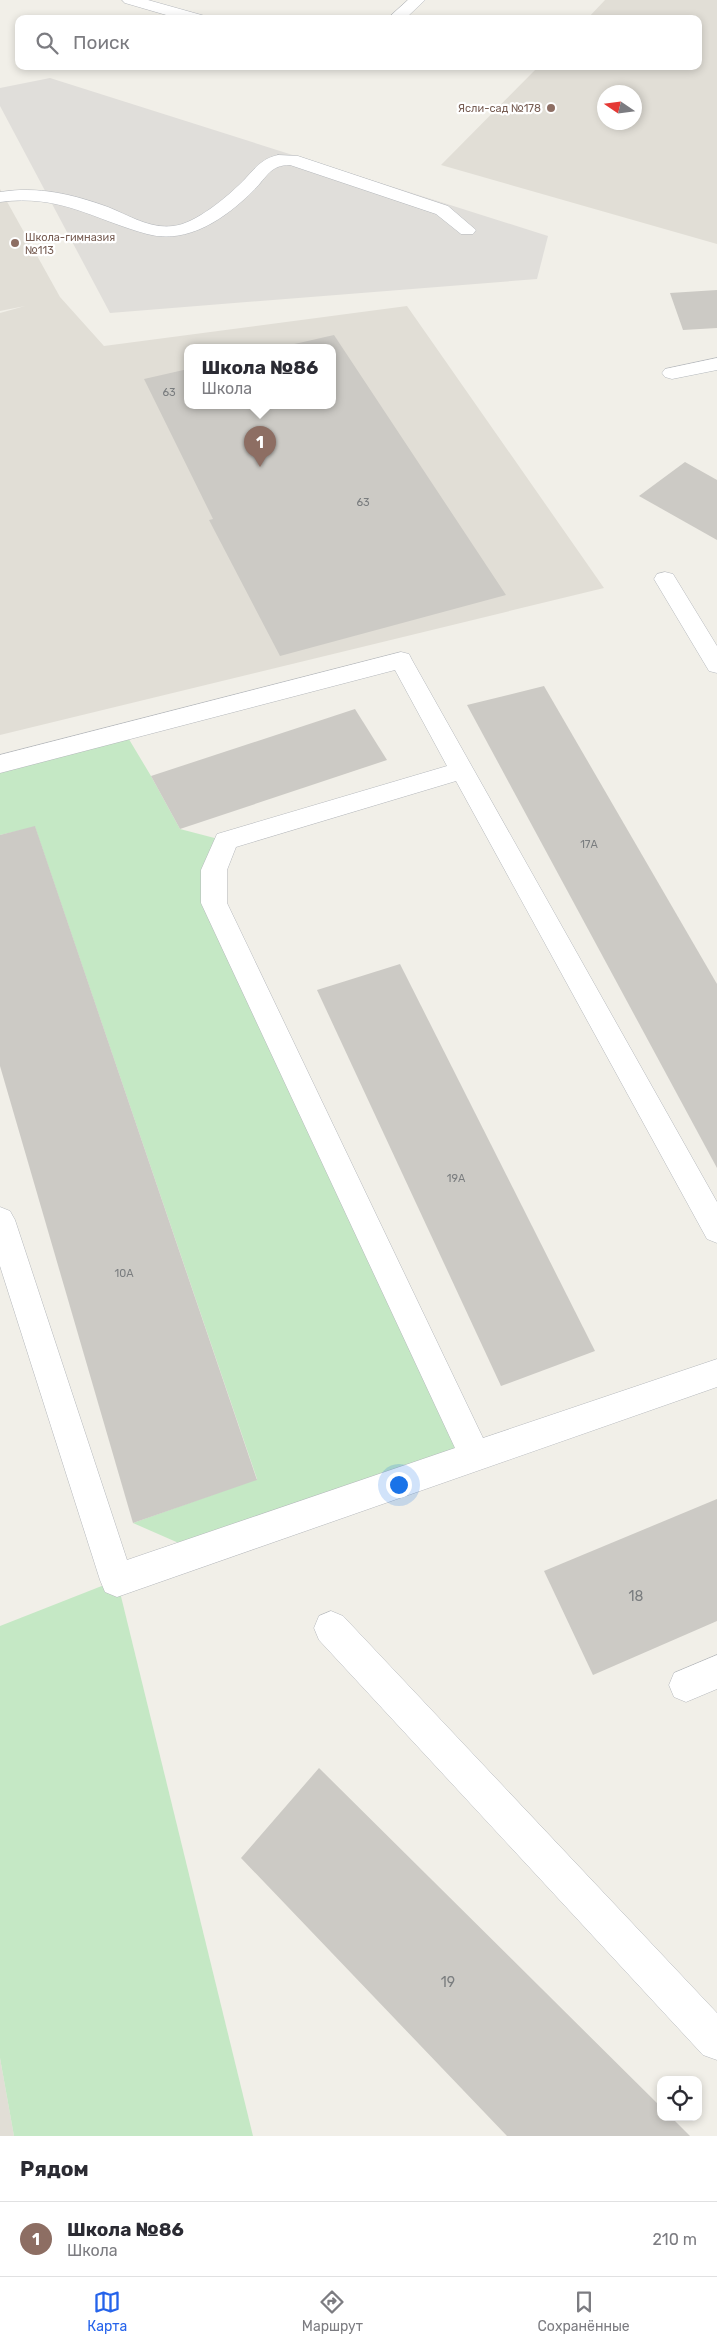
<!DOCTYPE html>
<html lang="ru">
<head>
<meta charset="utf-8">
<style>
	:root { --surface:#fff; --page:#f7f7f7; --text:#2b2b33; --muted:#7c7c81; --line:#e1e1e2; --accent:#2563eb }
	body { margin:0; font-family:Rubik,sans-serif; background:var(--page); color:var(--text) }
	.controls { position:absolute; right:15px; bottom:15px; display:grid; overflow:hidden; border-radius:10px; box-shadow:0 2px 8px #0003 }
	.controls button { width:45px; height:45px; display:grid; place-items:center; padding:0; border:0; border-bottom:1px solid var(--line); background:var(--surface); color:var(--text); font:25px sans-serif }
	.compass { position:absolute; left:597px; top:85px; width:45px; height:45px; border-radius:50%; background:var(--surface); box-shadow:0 2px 8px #0003; rotate:283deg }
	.you { position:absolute; left:398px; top:1484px; width:18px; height:18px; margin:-12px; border:4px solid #fff; border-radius:50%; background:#1a73e8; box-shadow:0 0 0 8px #1a73e833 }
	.badge { display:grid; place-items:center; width:32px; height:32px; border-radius:50%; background:var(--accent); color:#fff; font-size:16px; font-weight:700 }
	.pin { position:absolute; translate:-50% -41px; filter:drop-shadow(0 1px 2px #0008) }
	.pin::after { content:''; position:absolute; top:26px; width:18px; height:15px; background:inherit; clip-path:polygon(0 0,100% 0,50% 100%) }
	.popup { position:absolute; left:184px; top:344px; width:152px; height:65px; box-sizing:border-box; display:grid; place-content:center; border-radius:10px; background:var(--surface); filter:drop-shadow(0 1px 4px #0005); font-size:16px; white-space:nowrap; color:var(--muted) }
	.popup b { font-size:19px; color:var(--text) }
	.popup::after { content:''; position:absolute; left:50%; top:100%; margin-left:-10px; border:10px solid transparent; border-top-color:var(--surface) }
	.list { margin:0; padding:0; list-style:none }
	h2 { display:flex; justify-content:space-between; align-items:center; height:65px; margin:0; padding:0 20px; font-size:21px }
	h2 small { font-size:16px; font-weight:400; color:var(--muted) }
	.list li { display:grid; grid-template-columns:32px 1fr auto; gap:15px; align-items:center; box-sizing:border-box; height:75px; padding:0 20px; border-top:1px solid var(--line) }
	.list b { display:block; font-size:19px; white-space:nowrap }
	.list p { margin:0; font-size:16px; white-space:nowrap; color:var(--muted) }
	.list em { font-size:16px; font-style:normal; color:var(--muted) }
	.icon { flex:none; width:28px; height:28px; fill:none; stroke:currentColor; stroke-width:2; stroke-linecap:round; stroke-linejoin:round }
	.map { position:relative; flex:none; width:717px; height:2136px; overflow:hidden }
	.search { position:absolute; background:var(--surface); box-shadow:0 2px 8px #0003; left:15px; right:15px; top:15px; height:55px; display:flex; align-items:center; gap:12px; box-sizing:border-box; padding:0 18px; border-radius:10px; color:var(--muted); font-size:19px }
	.sheet { height:140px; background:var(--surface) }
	nav { display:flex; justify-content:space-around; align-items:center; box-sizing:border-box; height:70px; border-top:1px solid var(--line); background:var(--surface); font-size:14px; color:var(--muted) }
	nav a { display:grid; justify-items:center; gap:2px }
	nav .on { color:var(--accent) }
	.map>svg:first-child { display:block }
</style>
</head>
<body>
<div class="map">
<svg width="717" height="2136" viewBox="0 0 717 2136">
	<rect width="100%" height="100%" fill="#f1efe8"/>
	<polygon fill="#e0deda" points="50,78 548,236 537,279 110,313 0,106 0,88"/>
	<g fill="#e1ded6" fill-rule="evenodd">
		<path d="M605,0h112v244l-276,-79 98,-99h159v-47h-111zM634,92v30h-30v-30z"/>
		<path d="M0,189l60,108 44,49 303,-40 197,282 -604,147v-422l25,-7 -25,5zM188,348h144v58h-144z"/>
		<polygon points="0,2058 14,2136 0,2136"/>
	</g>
	<g fill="#c5e8c5">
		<polygon points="124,731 151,776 180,829 226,841 214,903 475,1455 197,1551 133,1523 257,1479 35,827 0,835 0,763"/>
		<polygon points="117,1580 253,2136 14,2136 0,2058 0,1626"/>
	</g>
	<g fill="#cccac5">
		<polygon points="717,290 717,328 683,330 670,293"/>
		<polygon points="334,335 506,595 280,656 209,520 213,519 144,379 188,369 188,406 332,406 332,348 277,348"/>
		<polygon points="685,462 717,480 717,540 639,496"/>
		<polygon points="544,686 717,984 717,1168 467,705"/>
		<polygon points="355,709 387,760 180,829 151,776"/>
		<polygon points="35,826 257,1480 133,1523 0,1066 0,835"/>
		<polygon points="400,964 595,1351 501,1386 317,990"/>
		<polygon points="717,1499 717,1621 593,1675 544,1571"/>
		<polygon points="319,1768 661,2107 661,2117 671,2117 690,2136 507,2136 241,1858"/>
	</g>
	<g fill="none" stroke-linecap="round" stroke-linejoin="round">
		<defs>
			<g id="minor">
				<polygon points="122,0 148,0 205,16 207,19 180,19 125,3"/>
				<polygon points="408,0 425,0 405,19 387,19"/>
				<path d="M278,155l20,1 150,50 28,24 -3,4h-12l-25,-20 -146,-49c-20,0 -23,12 -36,25 -28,28 -66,55 -107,44 -55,-15 -86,-40 -147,-32v-10c38,-6 72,2 108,15 20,8 42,22 65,19 22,-2 54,-29 69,-44 12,-12 18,-23 36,-27z"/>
				<polygon points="717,358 717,370 672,379 665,377 662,373 665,369"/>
				<polygon points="665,572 673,574 717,646 717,673 709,671 654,579 657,574"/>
				<polygon points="401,652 409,654 412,660 717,1202 717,1243 707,1239 456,781 236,847 227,870 227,903 483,1438 717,1359 717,1387 117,1597 105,1592 100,1580 0,1266 0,1207 10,1211 15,1220 127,1560 455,1448 201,903 201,870 217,834 447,766 395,670 0,773 0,755"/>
				<polygon points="331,1611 343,1616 717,2013 717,2060 703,2055 319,1640 314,1628 319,1616"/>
				<polygon points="717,1655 717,1689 686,1702 674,1697 669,1685 674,1673"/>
			</g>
		</defs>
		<use href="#minor" stroke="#b5b8bc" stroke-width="1"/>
		<use href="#minor" fill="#fff" fill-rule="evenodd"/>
	</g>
	<g fill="#8d6e63" stroke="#fff" stroke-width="2">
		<circle cx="551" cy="108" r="5"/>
		<circle cx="15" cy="243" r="5"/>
	</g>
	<g text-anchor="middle" stroke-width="4.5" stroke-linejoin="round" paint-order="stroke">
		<g font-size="11" fill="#785e54" stroke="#fff" text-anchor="end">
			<text x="541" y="112">Ясли-сад №178</text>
			<text x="25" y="241" text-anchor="start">Школа-гимназия<tspan x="25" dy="13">№113</tspan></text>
		</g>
		<g font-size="11" fill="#7a7d7f">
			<text x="169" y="396">63</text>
			<text x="363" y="506">63</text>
			<text x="589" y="848">17А</text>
			<text x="456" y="1182">19А</text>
			<text x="124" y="1277">10А</text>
		</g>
		<g font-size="14" fill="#7a7d7f">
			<text x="636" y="1601">18</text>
			<text x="448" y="1987">19</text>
		</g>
	</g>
</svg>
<div class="controls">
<button><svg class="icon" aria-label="locate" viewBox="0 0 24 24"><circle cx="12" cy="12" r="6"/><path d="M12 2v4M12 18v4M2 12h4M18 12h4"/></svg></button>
</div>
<svg class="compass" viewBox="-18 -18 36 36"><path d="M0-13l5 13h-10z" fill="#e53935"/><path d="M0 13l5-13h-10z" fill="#7c7c81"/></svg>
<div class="you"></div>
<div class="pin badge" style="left:260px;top:467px;background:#8d6e63">1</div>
<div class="popup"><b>Школа №86</b>Школа</div>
<div class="search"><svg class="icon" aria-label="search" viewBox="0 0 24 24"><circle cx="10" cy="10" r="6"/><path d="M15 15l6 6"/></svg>Поиск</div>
</div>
<section class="sheet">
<h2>Рядом<small></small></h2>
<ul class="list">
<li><span class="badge" style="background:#8d6e63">1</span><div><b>Школа №86</b><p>Школа</p></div><em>210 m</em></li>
</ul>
</section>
<nav>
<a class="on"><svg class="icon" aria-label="map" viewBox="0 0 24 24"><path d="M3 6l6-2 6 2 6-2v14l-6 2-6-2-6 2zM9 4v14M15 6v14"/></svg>Карта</a>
<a><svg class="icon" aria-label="directions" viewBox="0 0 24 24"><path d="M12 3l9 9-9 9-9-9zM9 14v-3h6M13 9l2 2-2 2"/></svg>Маршрут</a>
<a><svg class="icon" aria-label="saved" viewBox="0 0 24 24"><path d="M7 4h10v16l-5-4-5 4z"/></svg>Сохранённые</a>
</nav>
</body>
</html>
